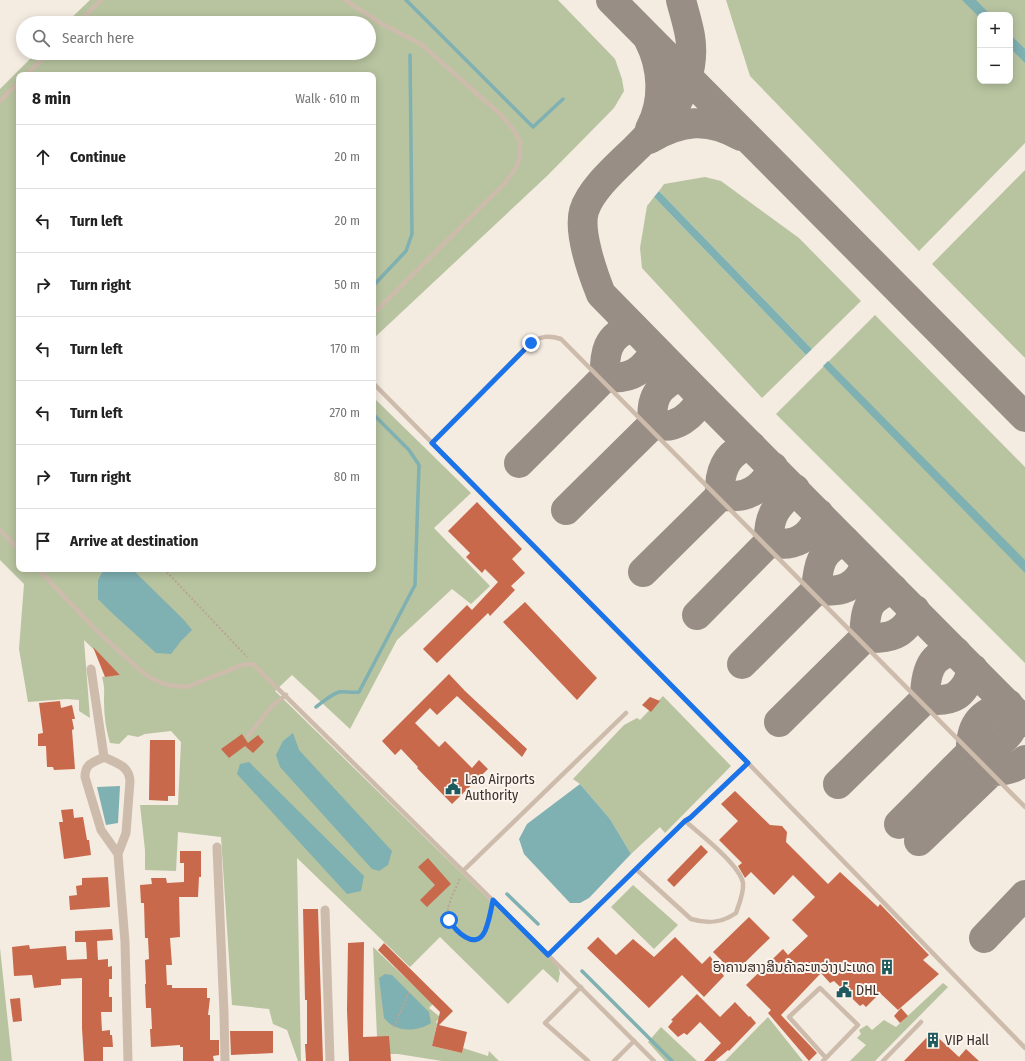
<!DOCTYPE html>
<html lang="en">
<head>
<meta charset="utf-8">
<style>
	:root { --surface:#fff; --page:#f6f6f6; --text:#222; --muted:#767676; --line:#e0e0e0 }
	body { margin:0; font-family:"Fira Sans Condensed","Noto Sans Lao",sans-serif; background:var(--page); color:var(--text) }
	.controls { position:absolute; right:12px; top:12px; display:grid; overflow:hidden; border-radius:8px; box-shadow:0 2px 10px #0003 }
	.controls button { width:36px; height:36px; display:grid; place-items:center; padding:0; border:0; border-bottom:1px solid var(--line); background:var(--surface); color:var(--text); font:20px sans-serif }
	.stop { position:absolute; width:12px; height:12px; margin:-9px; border:3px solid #1a73e8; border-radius:50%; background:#fff }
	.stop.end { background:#1a73e8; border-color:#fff; box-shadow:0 1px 4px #0008 }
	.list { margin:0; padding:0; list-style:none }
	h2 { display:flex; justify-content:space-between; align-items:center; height:52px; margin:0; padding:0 16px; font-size:17px }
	h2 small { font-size:13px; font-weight:400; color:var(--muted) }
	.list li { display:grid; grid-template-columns:26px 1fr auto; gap:12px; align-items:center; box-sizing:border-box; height:64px; padding:0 16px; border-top:1px solid var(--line) }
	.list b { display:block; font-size:15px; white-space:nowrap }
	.list em { font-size:13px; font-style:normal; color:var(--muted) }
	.icon { flex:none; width:22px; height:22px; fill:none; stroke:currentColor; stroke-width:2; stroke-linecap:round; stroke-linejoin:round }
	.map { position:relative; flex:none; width:1025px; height:1061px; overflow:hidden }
	.search { position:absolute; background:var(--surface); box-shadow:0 2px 10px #0003; left:16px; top:16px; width:360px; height:44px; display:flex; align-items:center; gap:10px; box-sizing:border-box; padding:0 14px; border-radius:22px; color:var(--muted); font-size:15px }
	.panel { position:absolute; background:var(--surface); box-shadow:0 2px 10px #0003; left:16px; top:72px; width:360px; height:500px; border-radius:8px }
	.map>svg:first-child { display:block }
</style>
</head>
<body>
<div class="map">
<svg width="1025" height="1061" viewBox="0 0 1025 1061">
	<rect width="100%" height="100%" fill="#f4ebe1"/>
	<g fill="#b8c4a0" fill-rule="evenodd">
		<path d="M90,0h468l57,59 7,20 2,12 -10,17 -67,68 -174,163v-264h-354v494h354v-172l98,96 -37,35 56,58 -19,18 -19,-15 -55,51 -47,89 -58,-54 -17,16 283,276 2,6 -2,10 -15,-14 -35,35 -68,-67 -30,30 -113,-109 4,203h-3l-11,-31 -14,-6 -4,-15 -37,-4 -11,-168 -43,-5 -2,39 -31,-1v-20l-5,-45h38l3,-63 -10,-11 -26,3 -7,3 -10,-2 -9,9 -9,-1c-4,-13 -6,-27 -6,-41 0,-10 1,-15 -2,-25l18,-2 -36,-35 6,78 -11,-7v-11l-12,-1 -39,3 -9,-53 5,-65 -24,-24v-471l36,-36h333v-30h-303z"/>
		<path d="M726,0h299v143l-106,108 -169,-175zM980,15h30v66h-30z"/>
		<polygon points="1025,170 1025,358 932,264"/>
		<polygon points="705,177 721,181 799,238 861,301 812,349 659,191 664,184"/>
		<polygon points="654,197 806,355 762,398 642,268 640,248 647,206"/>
		<polygon points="875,315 1025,467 1025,663 776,414"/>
		<polygon points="663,696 731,766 665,833 660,827 631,854 610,819 580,784 573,779 624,725 637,718 640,720"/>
		<polygon points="633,885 678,925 654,949 611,907"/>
		<polygon points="373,947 433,1004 429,1008 440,1017 436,1022 437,1024 432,1046 462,1053 463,1048 488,1056 489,1051 499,1061 442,1061 398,1054 390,1054 377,1037"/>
		<polygon points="0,948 12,1061 0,1061"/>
		<polygon points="943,983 948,987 875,1061 850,1061 866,1045 857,1038 861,1034 859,1030 867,1025 872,1030 884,1020 896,1027"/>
		<polygon points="768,1017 803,1061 725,1061"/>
		<polygon points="661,1027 697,1061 665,1061 648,1042"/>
	</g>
	<g fill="#7fb0b2">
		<polygon points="962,0 976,0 991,15 980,15 980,18"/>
		<polygon points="1010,34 1025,49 1025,63 1010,48"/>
		<polygon points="659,191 812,349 806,355 654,197"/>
		<polygon points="828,361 1025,560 1025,573 823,366"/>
		<polygon points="104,569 132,569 184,620 192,630 181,641 171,654 156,653 111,612 98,599 98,580"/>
		<polygon points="293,733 299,750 392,851 388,865 379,871 372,869 280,767 276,755 283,741"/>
		<polygon points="249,762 364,876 361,891 347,894 237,774 240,764"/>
		<polygon points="580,784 610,819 631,854 589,898 580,903 570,903 524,854 519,839 527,824"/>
		<polygon points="120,786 118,823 106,825 97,787"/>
		<path d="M385,974l7,1 37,37 2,11c-10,7 -27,9 -37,3 -4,-1 -7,-5 -10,-8l-5,-40z"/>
	</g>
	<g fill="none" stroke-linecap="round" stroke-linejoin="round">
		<g stroke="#7fb0b2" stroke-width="3.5">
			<polyline points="406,0 533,127 563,99"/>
			<polyline points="373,286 406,251 412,234 410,55"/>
			<path d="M316,707c7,-5 14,-12 23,-15 4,-1 13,1 20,0l56,-107 4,-120 -10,-15 -36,-36"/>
			<polyline points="507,894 538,924"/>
			<polyline points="582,971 672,1061"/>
		</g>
		<g stroke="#988e86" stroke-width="30">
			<polyline points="611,0 1025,417"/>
			<path d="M681,0c3,12 7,24 9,36 5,30 -6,60 -25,83 -10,9 -19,19 -28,28 -17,17 -46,41 -53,64 -6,21 9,63 17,83l101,103 323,325"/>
			<path d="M649,40c14,27 16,62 1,89"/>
			<path d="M649,139c32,-19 59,-22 92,-3"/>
			<path d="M605,377c-1,-24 2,-42 28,-50"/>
			<path d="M653,424c-3,-25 4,-38 28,-48"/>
			<path d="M519,463l86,-86c24,3 39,-5 50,-27"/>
			<path d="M721,495c-3,-15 2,-34 15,-43 4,-4 10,-5 15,-6"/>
			<path d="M566,510l87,-86c22,7 40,-8 49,-27"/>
			<path d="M845,541c-25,9 -27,25 -29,49 25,3 42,-2 50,-27"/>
			<path d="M769,542c-1,-27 7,-35 26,-53"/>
			<path d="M643,572l78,-77c24,5 42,-5 52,-28"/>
			<path d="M697,615l72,-73c24,6 43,-3 50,-28"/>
			<path d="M864,638c2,-28 1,-38 29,-49"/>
			<polyline points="742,664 816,590"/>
			<path d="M925,699c0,-22 4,-47 31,-47"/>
			<path d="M779,722l85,-84c25,1 41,-2 51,-28"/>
			<path d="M971,752c-1,-29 11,-39 37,-48"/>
			<path d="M838,784l87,-85c28,4 39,-3 48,-30"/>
			<path d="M899,824l72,-72c23,-3 43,-14 45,-39"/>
			<path d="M919,841l73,-70c13,0 24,-2 33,-11"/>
			<polyline points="984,938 1025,895"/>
		</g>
	</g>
	<g fill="#c8694b">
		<polygon points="477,502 522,549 512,559 525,573 511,586 515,590 490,616 488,613 437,663 423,649 467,605 472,610 498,582 485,569 482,573 466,557 470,553 448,531"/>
		<polygon points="525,602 597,678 577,700 503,622"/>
		<polygon points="93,647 120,675 105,677"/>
		<polygon points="449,674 465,691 527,749 522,757 457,696 437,715 430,708 415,723 439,747 445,741 472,768 479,760 488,769 452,804 417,768 418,767 401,749 395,755 382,741"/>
		<polygon points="650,697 660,701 651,712 642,705"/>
		<polygon points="60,701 61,708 72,705 75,719 72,719 74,729 72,730 75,769 54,770 53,767 47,767 46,746 38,746 38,734 43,733 39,703"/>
		<polygon points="242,734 248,743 258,735 264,742 253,753 245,746 229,758 221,749"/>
		<polygon points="150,740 175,740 175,796 168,796 168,801 149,800"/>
		<polygon points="735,791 770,825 782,826 787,832 786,842 828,884 840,872 878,907 880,904 929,955 923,960 939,974 898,1010 880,993 866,1007 863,1004 860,1006 834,981 830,983 821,973 781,1015 817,1053 809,1061 768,1013 771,1010 746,985 783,949 788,955 808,936 792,920 815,897 793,875 774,895 751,872 745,878 738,866 742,863 719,840 738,821 721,804"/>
		<polygon points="73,809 74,818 83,817 87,840 89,840 91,855 64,859 59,822 63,822 61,810"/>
		<polygon points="701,845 708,852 674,887 667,880"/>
		<polygon points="180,851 201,851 201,877 199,877 198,897 179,897 180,937 170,938 172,965 166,965 167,985 172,985 172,988 207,988 207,998 210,998 208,1015 210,1015 210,1040 219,1040 219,1055 213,1056 214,1061 183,1061 183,1047 180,1047 180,1045 151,1047 150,1029 152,1029 151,1008 146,1008 145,984 146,984 145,960 149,959 148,938 145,938 144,903 141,903 140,885 152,884 151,878 166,878 167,883 184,882 184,863 180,863"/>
		<polygon points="428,858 451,884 427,907 420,900 435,885 418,867"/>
		<polygon points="108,877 110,907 70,910 69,896 77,895 76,886 82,885 82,878"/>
		<polygon points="303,909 318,909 323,1061 306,1061 305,1044 307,1044 307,1000 305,1000"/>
		<polygon points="749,917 770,938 734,973 713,952"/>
		<polygon points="112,929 113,940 97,941 98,960 108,959 108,967 112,966 112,979 109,979 109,997 112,997 112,1012 101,1012 102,1031 110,1030 110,1035 112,1035 113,1047 103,1047 103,1061 84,1061 82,1028 82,978 61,979 61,985 34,988 32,975 14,976 12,947 29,945 30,949 66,946 67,960 87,959 86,942 75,942 75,931"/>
		<polygon points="598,937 616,955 633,939 654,957 675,937 702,964 710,956 724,976 704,997 682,975 649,1008 587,948"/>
		<polygon points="364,942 363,1037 389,1036 391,1061 349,1061 347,1010 348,943"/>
		<polygon points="384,943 453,1011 439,1025 467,1032 462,1053 432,1046 440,1012 378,950"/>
		<polygon points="697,994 720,1017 735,1002 749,1017 750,1016 756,1023 729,1051 728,1050 715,1061 704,1061 721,1043 700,1022 687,1035 684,1033 678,1037 668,1027 673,1021 671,1020"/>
		<polygon points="20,998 22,1021 13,1022 10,999"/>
		<polygon points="901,1008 908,1016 900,1023 894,1016"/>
		<polygon points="230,1031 273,1031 273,1053 231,1055"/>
		<polygon points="932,1032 959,1057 966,1049 979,1061 904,1061"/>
	</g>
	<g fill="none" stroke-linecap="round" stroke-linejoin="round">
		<g stroke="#b9a596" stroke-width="2" stroke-dasharray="2 2" stroke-linecap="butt">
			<polyline points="164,569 247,657"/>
			<path d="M460,879c-4,9 -10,20 -12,29 -2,17 21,43 35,25 5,-5 6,-17 8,-24"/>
			<polyline points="394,1027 409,992"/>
		</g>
		<g stroke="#cdbbac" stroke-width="4.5">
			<polyline points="345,0 382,24 421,44 501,115 513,129 520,141 520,155 516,168 505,183 373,314"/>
			<polyline points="78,23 101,0"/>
			<polyline points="26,75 48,53"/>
			<polyline points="0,101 19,82"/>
			<polyline points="373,383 748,763 1025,1048"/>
			<path d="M432,443l99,-100c10,-7 18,-8 30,-4l464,468"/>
			<polyline points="0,530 19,550"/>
			<polyline points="38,569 98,632 140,670 154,680 168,685 187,687 242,665 253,664 548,955 654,1061"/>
			<polyline points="248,736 272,706 286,695"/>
			<polyline points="685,821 690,818 748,763"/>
			<polyline points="464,870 626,713"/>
			<path d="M548,955l137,-134c15,13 55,44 58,62 1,10 -4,21 -7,30 -14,10 -28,11 -45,6l-55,-50"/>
			<polyline points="581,987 545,1023 588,1061"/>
			<polyline points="614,1061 634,1041"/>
			<polyline points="823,1061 826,1058 858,1025 820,988 789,1017 826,1058"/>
			<polyline points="883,1061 921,1022"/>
		</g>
		<g stroke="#cdbbac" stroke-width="9">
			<polyline points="91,669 104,757"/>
			<polyline points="217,847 224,1013 225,1061"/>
			<path d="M118,854l-17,-24 -16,-53c0,-14 8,-14 19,-20 13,6 25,9 26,24l-4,52 -8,21 7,88 3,119"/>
			<polyline points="325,910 330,1061"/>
		</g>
	</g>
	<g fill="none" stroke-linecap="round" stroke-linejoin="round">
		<path stroke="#1a73e8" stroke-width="5" d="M449,920c6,10 26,32 36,11 4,-9 6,-21 8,-31l55,55 137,-134 5,-3 58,-55 -316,-320 99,-100"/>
	</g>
	<defs>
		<symbol id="civic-bare" viewBox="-9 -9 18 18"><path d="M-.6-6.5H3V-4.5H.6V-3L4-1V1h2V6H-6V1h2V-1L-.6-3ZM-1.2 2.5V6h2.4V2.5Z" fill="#1f5a5e" stroke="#fbf5ee" stroke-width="2.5" paint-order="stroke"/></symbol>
		<symbol id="building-bare" viewBox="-9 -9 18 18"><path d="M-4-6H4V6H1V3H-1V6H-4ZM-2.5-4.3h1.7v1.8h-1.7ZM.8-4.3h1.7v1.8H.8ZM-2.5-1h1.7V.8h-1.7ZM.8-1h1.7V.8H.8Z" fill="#1f5a5e" stroke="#fbf5ee" stroke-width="2.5" paint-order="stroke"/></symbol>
	</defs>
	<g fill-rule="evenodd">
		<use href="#civic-bare" x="442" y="776" width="22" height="22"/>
		<use href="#building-bare" x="876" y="956" width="22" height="22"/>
		<use href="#civic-bare" x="833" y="979" width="22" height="22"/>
		<use href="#building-bare" x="922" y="1029" width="22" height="22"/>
	</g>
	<g text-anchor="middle" stroke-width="4" stroke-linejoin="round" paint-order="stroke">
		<g font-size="14" fill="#3b302b" stroke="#fbf5ee" text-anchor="start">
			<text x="465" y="784">Lao Airports<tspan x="465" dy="16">Authority</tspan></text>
			<text x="875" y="972" text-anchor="end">ົອາຄານສາງສິນຄ້າລະຫວ່າງປະເທດ</text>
			<text x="856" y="995">DHL</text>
			<text x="945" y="1045">VIP Hall</text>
		</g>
	</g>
</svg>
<div class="controls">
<button>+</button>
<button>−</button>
</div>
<div class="stop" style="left:449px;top:920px"></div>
<div class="stop end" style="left:531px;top:343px"></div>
<div class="search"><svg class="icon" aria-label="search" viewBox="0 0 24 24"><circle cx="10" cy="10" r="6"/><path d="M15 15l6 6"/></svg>Search here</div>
<section class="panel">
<h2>8 min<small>Walk · 610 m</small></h2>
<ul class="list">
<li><svg class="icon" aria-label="ahead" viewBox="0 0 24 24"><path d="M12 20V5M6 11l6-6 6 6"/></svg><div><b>Continue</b></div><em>20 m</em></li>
<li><svg class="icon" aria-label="left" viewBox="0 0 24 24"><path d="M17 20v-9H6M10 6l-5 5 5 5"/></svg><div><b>Turn left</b></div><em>20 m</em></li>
<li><svg class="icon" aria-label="right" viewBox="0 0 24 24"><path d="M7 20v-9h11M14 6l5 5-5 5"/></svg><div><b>Turn right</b></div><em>50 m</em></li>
<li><svg class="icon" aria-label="left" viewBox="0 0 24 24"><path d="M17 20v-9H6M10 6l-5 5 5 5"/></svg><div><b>Turn left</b></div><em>170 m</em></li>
<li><svg class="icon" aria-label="left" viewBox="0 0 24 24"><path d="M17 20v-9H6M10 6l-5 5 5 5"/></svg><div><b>Turn left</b></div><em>270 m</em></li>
<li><svg class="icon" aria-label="right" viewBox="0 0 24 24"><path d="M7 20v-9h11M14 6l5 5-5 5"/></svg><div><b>Turn right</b></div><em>80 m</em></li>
<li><svg class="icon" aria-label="arrive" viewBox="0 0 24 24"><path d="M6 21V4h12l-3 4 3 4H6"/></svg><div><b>Arrive at destination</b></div></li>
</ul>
</section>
</div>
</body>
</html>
